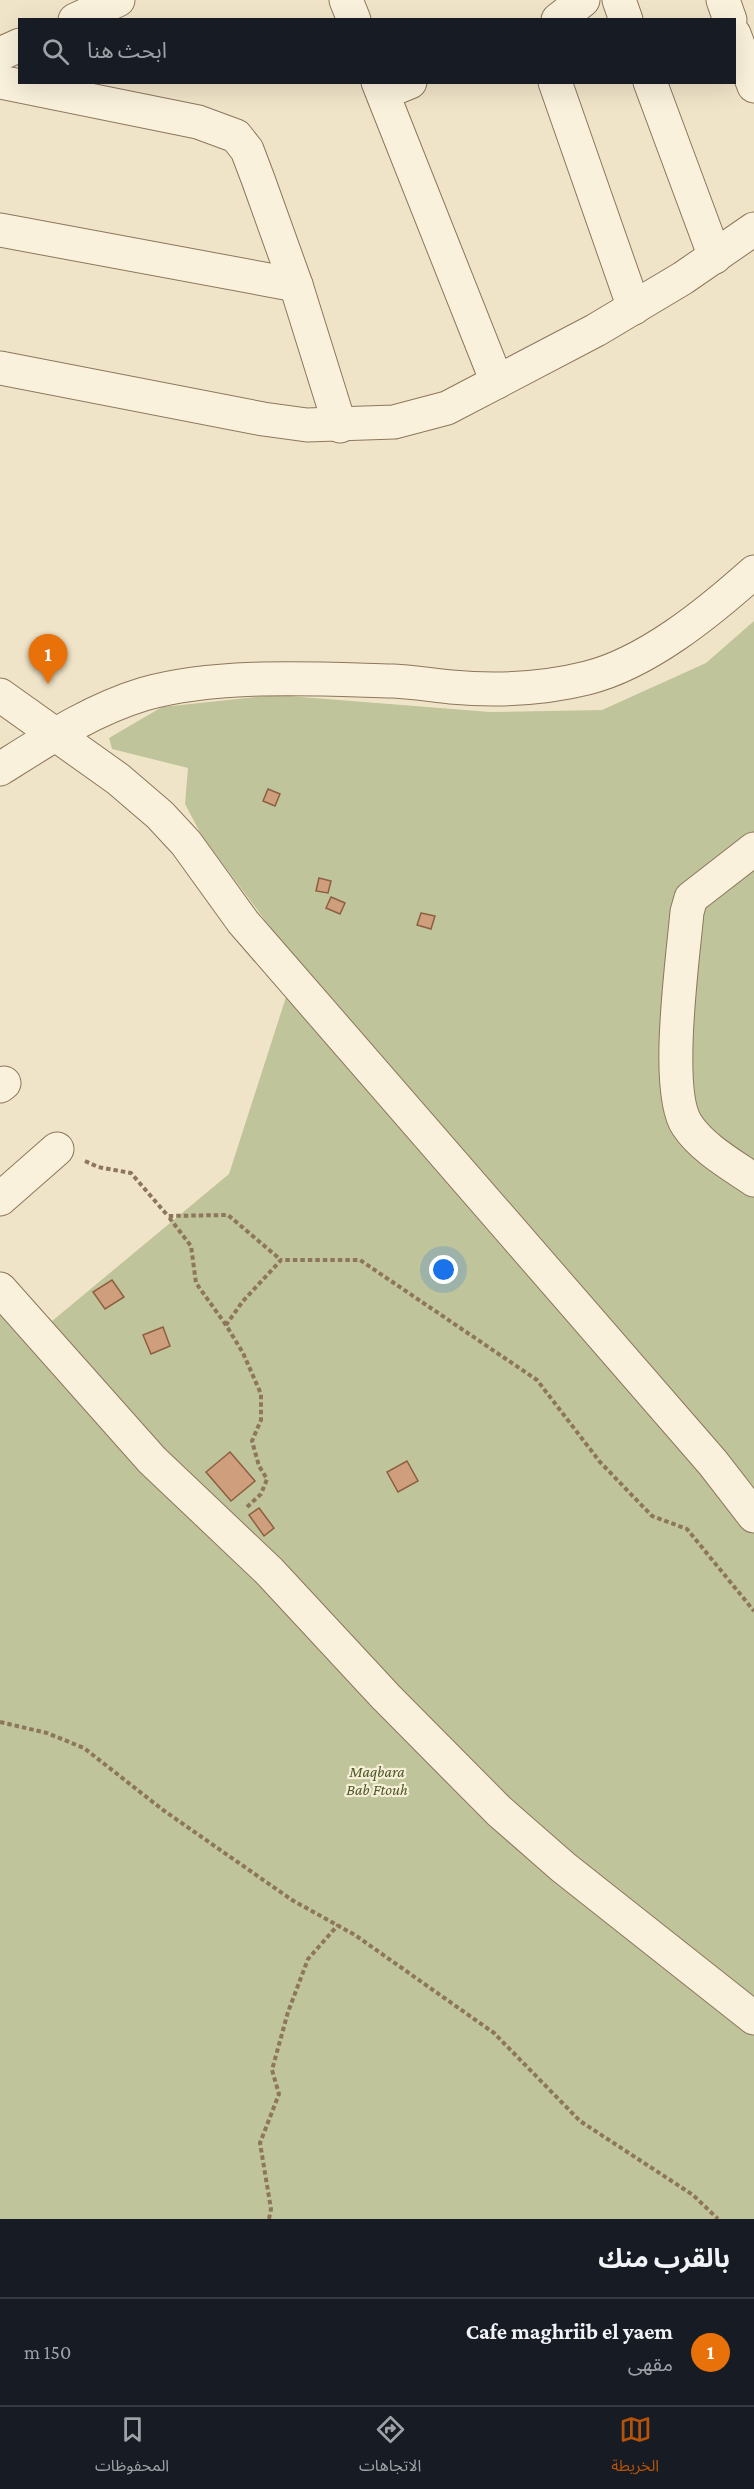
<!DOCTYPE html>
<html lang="ar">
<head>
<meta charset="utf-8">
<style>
	:root { --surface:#171b24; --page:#242831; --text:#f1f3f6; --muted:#9ea1a6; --line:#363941; --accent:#b45309 }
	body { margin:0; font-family:"Crimson Pro","Noto Sans Arabic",serif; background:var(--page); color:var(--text); direction:rtl }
	.you { position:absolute; left:444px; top:1270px; width:21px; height:21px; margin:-15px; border:4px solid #fff; border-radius:50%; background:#1a73e8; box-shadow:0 0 0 9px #1a73e833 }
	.badge { display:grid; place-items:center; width:39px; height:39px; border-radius:50%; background:var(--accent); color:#fff; font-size:20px; font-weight:700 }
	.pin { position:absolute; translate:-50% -50px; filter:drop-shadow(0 2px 3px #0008) }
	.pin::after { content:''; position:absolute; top:32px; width:21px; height:18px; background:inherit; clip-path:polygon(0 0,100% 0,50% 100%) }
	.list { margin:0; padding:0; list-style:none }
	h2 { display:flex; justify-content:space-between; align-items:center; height:78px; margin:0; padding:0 24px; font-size:26px }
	h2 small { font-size:20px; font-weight:400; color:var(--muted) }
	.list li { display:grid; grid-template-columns:39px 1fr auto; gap:18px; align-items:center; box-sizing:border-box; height:108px; padding:0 24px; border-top:2px solid var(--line) }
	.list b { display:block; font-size:22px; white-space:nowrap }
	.list p { margin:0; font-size:20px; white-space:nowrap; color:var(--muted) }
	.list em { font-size:20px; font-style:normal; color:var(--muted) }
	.icon { flex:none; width:33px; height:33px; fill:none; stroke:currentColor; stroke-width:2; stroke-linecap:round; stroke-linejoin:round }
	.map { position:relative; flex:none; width:754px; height:2219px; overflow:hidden; direction:ltr }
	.search { position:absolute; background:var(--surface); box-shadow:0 6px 24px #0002; left:18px; right:18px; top:18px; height:66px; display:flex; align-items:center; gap:15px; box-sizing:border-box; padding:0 21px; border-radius:0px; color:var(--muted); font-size:22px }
	.sheet { height:186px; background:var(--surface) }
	nav { display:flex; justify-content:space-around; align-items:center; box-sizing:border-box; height:84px; border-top:2px solid var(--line); background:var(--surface); font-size:16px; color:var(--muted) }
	nav a { display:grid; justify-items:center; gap:3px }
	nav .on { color:var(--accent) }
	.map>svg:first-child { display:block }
</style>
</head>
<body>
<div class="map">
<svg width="754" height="2219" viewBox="0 0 754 2219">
	<rect width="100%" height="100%" fill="#f0e4c8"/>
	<polygon fill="#bfc49a" points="754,621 754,2219 0,2219 0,1308 28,1341 229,1174 297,963 202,836 185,804 188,768 112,749 109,738 162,707 276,695 490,712 602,710 706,663"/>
	<g fill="#cf9f7d" stroke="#8d5f41" stroke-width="1.5">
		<polygon points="268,789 280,794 275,806 263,801"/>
		<polygon points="319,878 331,881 328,893 316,891"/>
		<polygon points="331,897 345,903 340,914 326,908"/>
		<polygon points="421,913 435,916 431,929 417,925"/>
		<polygon points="112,1280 124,1297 105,1309 93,1292"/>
		<polygon points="163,1327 170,1346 151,1354 143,1335"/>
		<polygon points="230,1452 255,1481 231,1501 206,1472"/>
		<polygon points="407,1461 418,1481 398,1492 387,1472"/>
		<polygon points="259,1508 274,1528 264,1536 249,1515"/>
	</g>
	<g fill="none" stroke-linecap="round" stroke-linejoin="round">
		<defs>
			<g id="minor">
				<polyline points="346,0 354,20"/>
				<polyline points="619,0 626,20"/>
				<polyline points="723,0 730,20"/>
				<polyline points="75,20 118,0"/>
				<polyline points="558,20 583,0"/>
				<polyline points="734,34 754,86"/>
				<polyline points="0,54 20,45"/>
				<polyline points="0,82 198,122 236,136 247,150 258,179 296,285 340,426"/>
				<polyline points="378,82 497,382"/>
				<polyline points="555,82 634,308"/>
				<polyline points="650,82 715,257"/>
				<polyline points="383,93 410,82"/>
				<polyline points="0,230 296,285"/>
				<polyline points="0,368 263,419 307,425 394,422 447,408 596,330 683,278 754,229"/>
				<polyline points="0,695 118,779 160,815 186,843 243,922 713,1463 754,1516"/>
				<path d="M0,769c46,-29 91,-59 144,-75 75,-21 171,-15 249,-13 19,1 39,4 58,6 45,4 92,2 136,-9 60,-15 121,-65 167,-106"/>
				<path d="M754,849l-63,49 -4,14c-4,46 -23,179 0,213 15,23 45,40 67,55"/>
				<polyline points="0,1086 4,1083"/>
				<polyline points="0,1199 57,1149"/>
				<polyline points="0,1289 152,1460 269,1571 386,1697 499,1811 563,1867 754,2018"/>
			</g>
		</defs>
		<use href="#minor" stroke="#8d765c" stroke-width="35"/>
		<g stroke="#8d765c" stroke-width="4" stroke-dasharray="4.5 3" stroke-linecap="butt">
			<polyline points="85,1161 98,1167 131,1173 168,1216"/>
			<polyline points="226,1325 196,1283 191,1246 168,1216 228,1215 281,1260"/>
			<polyline points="247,1507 261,1494 267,1479 259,1466 252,1441 261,1420 261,1394 243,1353 226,1325 243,1301 281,1260 360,1260 537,1380 600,1462 652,1516 687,1529 754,1611"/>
			<polyline points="0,1722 47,1733 84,1748 163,1810 292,1900 355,1935 494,2033 580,2121 693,2195 718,2219"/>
			<polyline points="269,2219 271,2209 260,2143 279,2094 272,2070 288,2012 308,1959 338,1925"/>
		</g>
		<use href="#minor" stroke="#faf1dc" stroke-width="33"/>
	</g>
	<g text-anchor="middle" stroke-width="4.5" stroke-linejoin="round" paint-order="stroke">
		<g font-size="16" font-style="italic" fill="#4d5a26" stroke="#f7eed8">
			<text x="377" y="1777">Maqbara<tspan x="377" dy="18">Bab Ftouh</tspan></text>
		</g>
	</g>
</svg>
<div class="you"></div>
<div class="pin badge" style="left:48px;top:684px;background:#e8710a">1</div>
<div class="search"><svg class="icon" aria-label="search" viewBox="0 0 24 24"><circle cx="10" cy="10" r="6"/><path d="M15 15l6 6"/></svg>ابحث هنا</div>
</div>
<section class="sheet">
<h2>بالقرب منك<small></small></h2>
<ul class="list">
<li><span class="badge" style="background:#e8710a">1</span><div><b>Cafe maghriib el yaem</b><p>مقهى</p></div><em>150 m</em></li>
</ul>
</section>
<nav>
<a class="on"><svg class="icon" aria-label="map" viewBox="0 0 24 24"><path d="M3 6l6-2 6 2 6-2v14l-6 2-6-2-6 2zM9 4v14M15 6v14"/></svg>الخريطة</a>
<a><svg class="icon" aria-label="directions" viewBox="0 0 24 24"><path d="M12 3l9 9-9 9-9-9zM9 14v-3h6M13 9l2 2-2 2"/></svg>الاتجاهات</a>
<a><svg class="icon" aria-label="saved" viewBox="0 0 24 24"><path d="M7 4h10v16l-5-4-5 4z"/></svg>المحفوظات</a>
</nav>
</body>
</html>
